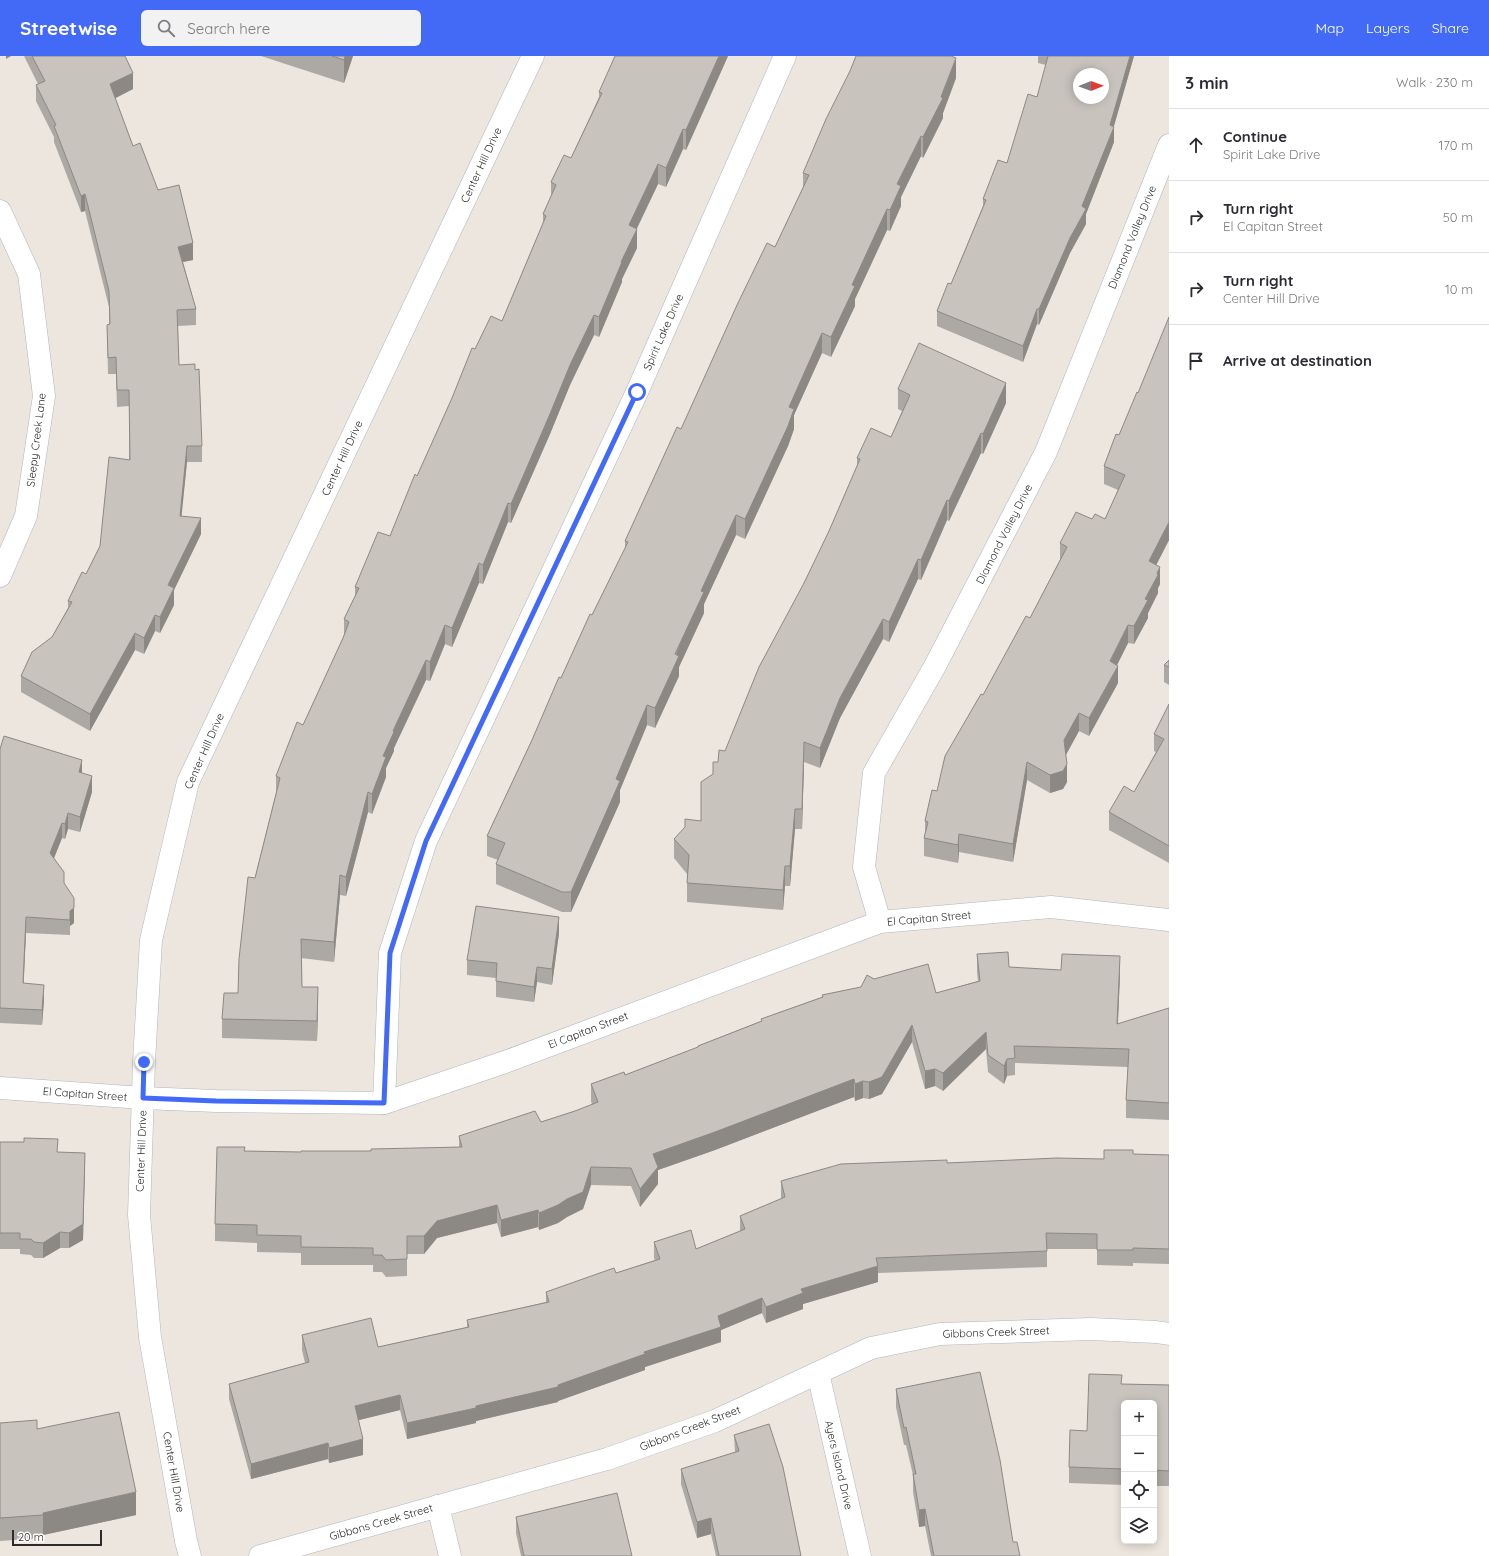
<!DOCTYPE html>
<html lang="en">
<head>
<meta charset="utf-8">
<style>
	:root { --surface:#fff; --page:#f2f2f3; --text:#2b2b33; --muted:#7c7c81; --line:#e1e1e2; --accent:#426af6 }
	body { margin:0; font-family:Quicksand,sans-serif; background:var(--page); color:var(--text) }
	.controls { position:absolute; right:12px; bottom:12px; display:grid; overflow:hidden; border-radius:6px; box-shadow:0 2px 10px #0003 }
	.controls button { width:36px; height:36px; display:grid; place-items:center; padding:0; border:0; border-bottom:1px solid var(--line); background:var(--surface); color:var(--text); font:20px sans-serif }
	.compass { position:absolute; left:1073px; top:12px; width:36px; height:36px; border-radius:50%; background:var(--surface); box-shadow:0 2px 10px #0003; rotate:89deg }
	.scale { position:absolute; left:12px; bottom:10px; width:90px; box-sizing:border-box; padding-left:4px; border:2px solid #2b2b2b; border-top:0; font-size:11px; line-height:14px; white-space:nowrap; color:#2b2b2b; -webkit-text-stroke:3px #fff; paint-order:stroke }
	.stop { position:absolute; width:12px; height:12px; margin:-9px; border:3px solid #426af6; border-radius:50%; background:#fff }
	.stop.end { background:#426af6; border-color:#fff; box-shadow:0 1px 4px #0008 }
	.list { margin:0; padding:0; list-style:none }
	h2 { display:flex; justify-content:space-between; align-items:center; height:52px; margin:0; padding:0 16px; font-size:17px }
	h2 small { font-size:13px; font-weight:400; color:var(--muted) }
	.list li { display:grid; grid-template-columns:26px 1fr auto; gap:12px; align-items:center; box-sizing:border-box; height:72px; padding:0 16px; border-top:1px solid var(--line) }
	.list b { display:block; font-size:15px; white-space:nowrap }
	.list p { margin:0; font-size:13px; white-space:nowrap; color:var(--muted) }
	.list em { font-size:13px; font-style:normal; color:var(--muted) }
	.icon { flex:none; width:22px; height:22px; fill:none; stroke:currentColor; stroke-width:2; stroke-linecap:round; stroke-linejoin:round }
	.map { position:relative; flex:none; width:1169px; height:1500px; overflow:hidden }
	header { display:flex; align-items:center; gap:24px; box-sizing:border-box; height:56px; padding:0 20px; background:var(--accent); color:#fff }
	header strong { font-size:19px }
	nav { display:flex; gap:22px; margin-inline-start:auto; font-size:14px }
	.search { width:280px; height:36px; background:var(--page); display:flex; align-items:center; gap:10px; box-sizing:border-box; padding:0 14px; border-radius:6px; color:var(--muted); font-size:15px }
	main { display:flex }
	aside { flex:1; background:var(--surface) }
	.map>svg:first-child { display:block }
</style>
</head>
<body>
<header>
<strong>Streetwise</strong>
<div class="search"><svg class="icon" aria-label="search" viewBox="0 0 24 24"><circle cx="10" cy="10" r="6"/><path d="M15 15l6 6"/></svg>Search here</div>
<nav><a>Map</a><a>Layers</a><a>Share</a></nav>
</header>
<main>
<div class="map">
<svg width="1169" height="1500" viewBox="0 0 1169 1500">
	<rect width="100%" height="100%" fill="#ede6de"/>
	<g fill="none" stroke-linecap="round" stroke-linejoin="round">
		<defs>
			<g id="minor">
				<polyline points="0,155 29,218 44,340 26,460 0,520"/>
				<polyline points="880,866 864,811 874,717 935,610 1046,396 1169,89"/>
				<polyline points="0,1032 143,1042 216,1045 384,1047 505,1006 880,866 1051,851 1169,864"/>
				<polyline points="384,1047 390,897 426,785 637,336 785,0"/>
				<polyline points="818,1317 860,1500"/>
				<polyline points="438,1450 450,1500"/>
				<polyline points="260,1500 607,1403 715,1365 871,1292 940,1278 1091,1273 1156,1276 1169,1278"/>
			</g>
			<polyline id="tertiary" points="190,1500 186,1485 150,1281 139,1159 144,1006 151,884 188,726 533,0"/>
		</defs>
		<use href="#minor" stroke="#b1b5bf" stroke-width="23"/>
		<use href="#tertiary" stroke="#b1b5bf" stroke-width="23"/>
		<use href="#minor" stroke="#fff" stroke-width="22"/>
		<use href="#tertiary" stroke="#fff" stroke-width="22"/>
	</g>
	<g fill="#aca8a3">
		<polygon points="24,0 125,0 133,33 115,42 133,90 158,134 193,204 183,206 196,253 196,269 178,270 179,309 202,390 202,406 187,406 181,460 201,478 174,534 174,549 160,577 155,575 144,598 135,594 90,675 21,636 21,620 52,581 68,552 68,545 86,518 100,490 129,403 129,350 117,351 116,318 108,318 107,269 109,268 109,251 85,155 81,156 54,86 54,81 36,45 36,29 38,28"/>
		<polygon points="261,0 353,0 344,27"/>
		<polygon points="728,0 686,94 683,93 666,131 658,128 637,172 637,192 622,223 622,226 599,281 594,279 570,329 550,378 511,467 508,466 483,528 479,527 452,591 445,588 430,625 426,624 394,692 394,695 386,712 386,721 372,758 368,756 346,840 340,839 334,906 301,902 302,931 318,951 317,985 222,982 222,963 238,937 255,822 276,737 276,720 303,669 344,580 344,563 355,540 355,531 390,480 475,293 502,265 543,167 543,158 551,140 551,126 571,102 599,41 599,36"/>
		<polygon points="1038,0 1134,0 1114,70 1114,86 1086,158 1086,168 1070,197 1039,269 1037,268 1023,306 937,270 937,255 951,228 983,150 983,143 1007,107 1037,41 1046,9 1038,7"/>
		<polygon points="956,22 943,57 943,62 923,102 921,100 901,141 901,150 890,175 887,174 855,243 855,250 831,301 822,297 794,359 794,373 788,390 745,483 736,479 704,548 704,557 679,611 679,620 655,672 647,669 620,734 620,746 571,856 562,856 496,828 496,808 498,804 487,800 487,780 561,622 625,494 625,485 775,191 803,132 803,117"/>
		<polygon points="898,333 1006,347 983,398 981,397 949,465 947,464 921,524 918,523 889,586 883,583 840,662 820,712 804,706 802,773 795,773 790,830 785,830 783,854 687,846 687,818 674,802 674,783 701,765 701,726 713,718 718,706 725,695 829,475 857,410 857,402 891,381 902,355 898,353"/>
		<polygon points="1116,378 1169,484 1156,509 1160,528 1158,532 1158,537 1148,557 1148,562 1134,588 1128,587 1117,609 1118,627 1089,680 1079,675 1066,699 1067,726 1063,733 1050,737 1027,724 1013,806 959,796 958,807 924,800 924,782 925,777 925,765 937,735 983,639 1030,562 1060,504 1060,487 1092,463 1105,463 1118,434 1104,428 1104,410"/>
		<polygon points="1169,604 1169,629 1164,626 1164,609"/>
		<polygon points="1169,648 1169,807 1109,774 1109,756 1134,736 1156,696 1154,695 1154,678"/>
		<polygon points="0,693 82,717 92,736 80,776 68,773 65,783 62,782 54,802 64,828 74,858 74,867 70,870 70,879 26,877 23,927 44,944 42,969 0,967"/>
		<polygon points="559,877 552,929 537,926 534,946 496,941 496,922 467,919 467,904"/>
		<polygon points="977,898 1009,911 1120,918 1118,968 1169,952 1169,1064 1126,1062 1126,1044 1128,1011 1015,1007 1015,1019 1007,1020 1004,1028 988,1016 986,993 943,1035 935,1030 925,1033 912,986 882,1038 869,1043 863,1042 855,1045 854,1041 715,1094 658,1114 658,1128 640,1151 631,1130 591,1129 583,1153 567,1161 558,1167 539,1174 538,1171 501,1181 497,1167 437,1182 424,1198 407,1198 407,1220 386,1221 382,1216 373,1216 373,1209 301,1209 301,1197 257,1196 257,1187 215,1185 215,1168 245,1095 301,1096 371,1095 459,1091 459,1080 541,1066 575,1055 592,1049 591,1045 591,1028 625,1019 698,992 698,990 761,965 761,963 822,941 822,939 861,931 874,923 936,937 978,925 977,916"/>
		<polygon points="0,1086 58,1096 85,1112 83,1184 69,1192 60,1192 43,1202 34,1202 31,1199 20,1198 20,1193 0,1193"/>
		<polygon points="1133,1098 1169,1099 1169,1208 1133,1207 1133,1210 1097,1209 1097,1193 1047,1193 1047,1211 878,1217 878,1226 803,1248 803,1253 766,1267 762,1257 721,1274 721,1286 645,1311 645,1314 558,1345 558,1346 476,1365 476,1367 407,1383 400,1354 359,1364 363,1399 329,1407 328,1403 251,1423 229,1343 229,1328 305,1307 302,1294 302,1279 378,1291 467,1271 467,1264 546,1246 546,1236 616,1217 655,1204 654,1202 654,1186 696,1193 740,1175 740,1160 781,1143 781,1125 947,1107 1104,1103"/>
		<polygon points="1122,1328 1169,1329 1169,1430 1154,1430 1154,1347 1124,1347 1124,1429 1069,1427 1069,1411"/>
		<polygon points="896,1333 1013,1486 1020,1500 931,1500 925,1470 919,1471 913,1436 913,1419 906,1389 904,1389 896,1351"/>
		<polygon points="0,1367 37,1373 136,1459 43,1479 43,1482 0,1485"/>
		<polygon points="734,1379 801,1500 716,1500 711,1478 697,1482 681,1428 681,1413 735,1396"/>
		<polygon points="516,1461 632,1500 521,1500 516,1477"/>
	</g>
	<g fill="#8c8884">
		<polygon points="6,0 11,0 6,3"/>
		<polygon points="345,0 353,0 344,27 344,4"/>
		<polygon points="719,0 728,0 686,94 686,74"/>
		<polygon points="1130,0 1134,0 1113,73 1114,71 1114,86 1086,158 1086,168 1070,197 1039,269 1039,253 1082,150 1110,69"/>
		<polygon points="956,2 956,22 943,57 943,62 923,102 923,81 941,41"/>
		<polygon points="133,17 133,33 110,45 110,28"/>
		<polygon points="683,73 683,93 666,131 666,112"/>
		<polygon points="921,80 921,100 901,141 901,150 890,175 890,154 897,128"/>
		<polygon points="658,108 658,128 629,189 629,169"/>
		<polygon points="85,138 85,155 81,156 81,140"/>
		<polygon points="887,153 887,174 855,243 855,250 831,301 831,281 852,229"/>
		<polygon points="637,173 637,192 622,223 622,226 599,281 599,261 621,206"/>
		<polygon points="193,187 193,204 178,207 178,191"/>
		<polygon points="1037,253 1037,268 1023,306 1023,290"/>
		<polygon points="594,259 594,279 570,329 550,378 511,467 511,448 570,309"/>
		<polygon points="822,277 822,297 794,359 794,373 788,390 745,483 745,463 789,351"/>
		<polygon points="1006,327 1006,347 983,398 983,378"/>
		<polygon points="981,377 981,397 949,465 949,445"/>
		<polygon points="187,390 187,406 180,476 180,460"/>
		<polygon points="947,444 947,464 921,524 921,504"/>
		<polygon points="508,447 508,466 483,528 483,509"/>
		<polygon points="736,459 736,479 704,548 704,557 679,611 679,620 655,672 655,652 701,535"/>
		<polygon points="201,462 201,478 174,534 174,549 160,577 160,561 168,529"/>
		<polygon points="1169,466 1169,484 1149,523 1149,505"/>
		<polygon points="918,503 918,523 889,586 889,566"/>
		<polygon points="479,507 479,527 452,591 452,572"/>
		<polygon points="1160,511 1160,528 1158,532 1158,537 1148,557 1148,562 1134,588 1134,570"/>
		<polygon points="155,559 155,575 144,598 144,582"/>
		<polygon points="883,563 883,583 840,662 820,712 820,692 840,642"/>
		<polygon points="445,569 445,588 430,625 430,606"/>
		<polygon points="1128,569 1128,587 1110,623 1110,605"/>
		<polygon points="135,577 135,594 90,675 90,658"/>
		<polygon points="426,604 426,624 394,692 394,695 386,712 386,721 372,758 372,738 383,700 393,675"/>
		<polygon points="1118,610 1118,627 1089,680 1089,662"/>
		<polygon points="647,649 647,669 620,734 620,746 571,856 571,836 616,723"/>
		<polygon points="1079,657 1079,675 1064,702 1064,684"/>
		<polygon points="804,686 804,706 802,773 802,753"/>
		<polygon points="82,704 82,720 79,716"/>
		<polygon points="1027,706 1027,724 1013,806 1013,788"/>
		<polygon points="1067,708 1067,726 1063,733 1050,737 1050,719"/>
		<polygon points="92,720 92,736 80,776 80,761"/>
		<polygon points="368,736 368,756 346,840 346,821"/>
		<polygon points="795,753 795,773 790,830 790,810"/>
		<polygon points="68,757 68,773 65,783 65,768"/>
		<polygon points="62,767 62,782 50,812 50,797"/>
		<polygon points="959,778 959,796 958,807 958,789"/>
		<polygon points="785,810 785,830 783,854 783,834"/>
		<polygon points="340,819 340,839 334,906 334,886"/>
		<polygon points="74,842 74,867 70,870 70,879 70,855"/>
		<polygon points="26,861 26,877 23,943 23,927"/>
		<polygon points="559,861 559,877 552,929 552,913"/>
		<polygon points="1120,900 1120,918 1117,985 1117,968"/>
		<polygon points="537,911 537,926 534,946 534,931"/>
		<polygon points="44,929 44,944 42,969 42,954"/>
		<polygon points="318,931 318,951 317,985 317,965"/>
		<polygon points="912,969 912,986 882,1038 869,1043 869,1026"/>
		<polygon points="986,976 986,993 943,1035 943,1017"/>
		<polygon points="1007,1003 1007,1020 1004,1028 1004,1010"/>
		<polygon points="935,1013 935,1030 925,1033 925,1015"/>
		<polygon points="854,1023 854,1041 715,1094 658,1114 658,1128 640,1151 640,1133 653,1098"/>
		<polygon points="863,1025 863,1042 855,1045 855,1028"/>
		<polygon points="85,1097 83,1184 69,1192 69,1177"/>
		<polygon points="591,1111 591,1129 583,1153 567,1161 558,1167 539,1174 539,1157"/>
		<polygon points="497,1149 497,1167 437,1182 424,1198 424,1180 437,1165"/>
		<polygon points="538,1154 538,1171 501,1181 501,1164"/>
		<polygon points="60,1176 60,1192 43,1202 43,1187"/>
		<polygon points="878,1210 878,1226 803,1248 803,1253 766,1267 766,1251 801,1233"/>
		<polygon points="762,1242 762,1257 721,1274 721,1286 645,1311 645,1314 558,1345 558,1346 476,1365 476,1367 407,1383 407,1367 558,1329 644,1296 718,1260"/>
		<polygon points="400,1339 400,1354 355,1365 355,1350"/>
		<polygon points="363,1383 363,1399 329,1407 329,1392"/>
		<polygon points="328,1387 328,1403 251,1423 251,1408"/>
		<polygon points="136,1436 136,1459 43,1479 43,1457"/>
		<polygon points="925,1453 925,1470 919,1471 919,1454"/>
		<polygon points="711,1462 711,1478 697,1482 697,1466"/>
	</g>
	<g fill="#c8c3bd" stroke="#8c8884" fill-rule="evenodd">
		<polygon points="32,0 125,0 133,17 110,28 133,90 140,87 158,134 179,129 193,187 178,191 196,253 177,254 179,309 195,308 195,314 199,313 202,390 187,390 180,460 201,462 168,529 174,532 160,561 155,559 144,582 135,577 90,658 21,620 32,596 52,581 72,546 68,545 82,516 86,518 100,490 109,401 130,404 129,334 117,334 116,301 108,302 107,269 110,268 109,235 85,138 81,140 54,70 56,69 36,29 45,25"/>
		<polygon points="332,0 345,0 344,4"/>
		<polygon points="615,0 719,0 686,74 683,73 666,112 658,108 629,169 637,173 621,206 622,206 599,261 594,259 570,309 550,358 511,448 508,447 483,509 479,507 452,572 445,569 430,606 426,604 393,675 394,676 383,700 386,701 372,738 368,736 346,821 340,819 334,886 301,883 302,931 318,931 317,965 222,963 224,937 238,937 239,903 248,821 255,822 280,722 276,720 297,666 303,669 343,582 349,566 344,563 359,532 355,531 378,476 390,480 415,418 417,420 452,342 472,292 475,293 491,260 502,265 546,160 543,158 556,129 551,126 564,99 571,102 602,37 599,36"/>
		<polygon points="856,0 951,0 956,2 941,41 943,42 923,81 921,80 897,128 901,130 890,154 887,153 852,229 855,230 831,281 822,277 789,351 794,353 788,370 745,463 736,459 701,535 704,536 675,598 679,600 655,652 647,649 616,723 620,725 571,836 562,836 496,808 505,787 487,780 532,684 559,621 561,622 590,558 592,559 628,486 625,485 677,371 681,373 737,249 767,187 775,191 809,119 803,117 826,63 850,15"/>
		<path d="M1048,0h82l-20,69 4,2 -32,79 4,3 -16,29 -31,71h-2l-14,37 -86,-35 11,-28 3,1 35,-84 -3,-1 15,-39 9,3 21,-69 9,3zM1079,18h24v24h-24z"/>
		<polygon points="1169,261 1169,466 1149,505 1160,511 1157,517 1158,519 1145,543 1148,544 1134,570 1128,569 1110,605 1118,610 1089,662 1079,657 1064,684 1067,708 1063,715 1050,719 1027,706 1013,788 959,778 958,789 924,782 928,766 925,765 932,734 937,735 945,700 981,638 983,639 1026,560 1030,562 1067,491 1060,487 1076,456 1092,463 1095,458 1105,463 1125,419 1104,410 1116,378 1119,379 1137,336 1138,337"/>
		<polygon points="919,287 1006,327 983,378 981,377 949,445 947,444 921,504 918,503 889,566 883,563 840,642 820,692 804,686 802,753 795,753 790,810 785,810 783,834 687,827 689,799 674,783 685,771 685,763 701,765 701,726 713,718 713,706 718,706 719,694 725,695 759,611 804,527 829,475 860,403 857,402 871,372 891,381 910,339 898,333"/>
		<polygon points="1169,604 1169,611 1164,609"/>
		<polygon points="1169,648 1169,790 1109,756 1124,730 1134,736 1164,683 1154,678"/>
		<polygon points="4,680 82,704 79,716 92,720 80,761 68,757 65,768 62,767 50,797 64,816 64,827 74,842 74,852 70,855 70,864 26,861 23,927 44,929 42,954 0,952 0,693"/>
		<polygon points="476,850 559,861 552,913 537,911 534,931 496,925 497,907 467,904"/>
		<polygon points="1008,896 1009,911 1061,914 1062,898 1120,900 1117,968 1169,952 1169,1047 1126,1044 1129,993 1014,990 1015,1002 1007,1003 1004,1010 988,999 986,976 943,1017 935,1013 925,1015 912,969 882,1021 869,1026 863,1025 855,1028 854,1023 715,1076 653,1098 658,1111 640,1133 631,1112 591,1111 583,1136 567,1143 558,1149 539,1157 538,1154 501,1164 497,1149 437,1165 424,1180 407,1180 407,1203 386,1204 382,1199 373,1199 373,1192 301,1191 301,1180 257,1179 257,1169 215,1168 217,1091 245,1091 244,1095 301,1096 301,1095 371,1095 371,1093 462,1091 459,1080 535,1055 541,1066 575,1055 598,1046 591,1028 624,1016 625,1019 698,991 698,990 762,965 761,963 823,941 822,939 861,931 867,919 874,923 928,908 936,937 980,925 977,898"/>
		<polygon points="24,1082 58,1083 57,1096 85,1097 83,1168 69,1177 60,1176 43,1187 34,1186 31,1183 20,1183 20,1177 0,1177 0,1086 24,1086"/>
		<polygon points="1104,1094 1133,1094 1133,1098 1169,1099 1169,1193 1133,1192 1133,1194 1097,1194 1097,1178 1046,1177 1047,1195 876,1202 878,1210 801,1233 803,1237 766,1251 762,1242 718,1260 721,1271 644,1296 645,1298 558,1329 558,1331 476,1350 476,1352 407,1367 400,1339 355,1350 363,1383 329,1392 328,1387 251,1408 229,1328 309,1306 302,1279 371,1262 378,1291 469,1271 467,1264 549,1246 546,1236 614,1212 616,1217 660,1203 654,1186 691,1174 696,1193 745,1173 740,1160 785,1141 781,1125 841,1108 947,1104 947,1107 1057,1102 1104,1103"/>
		<polygon points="980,1316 1000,1404 1013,1486 1017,1486 1020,1500 934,1500 925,1453 919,1454 913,1418 916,1418 906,1371 904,1372 896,1333"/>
		<polygon points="1089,1318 1122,1319 1121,1328 1169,1329 1169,1415 1154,1414 1154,1347 1124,1347 1124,1413 1069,1411 1070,1374 1087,1375"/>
		<polygon points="119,1356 136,1436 43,1457 43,1459 0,1462 0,1367 37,1364 37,1373"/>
		<polygon points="769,1368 783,1411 801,1500 719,1500 711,1462 697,1466 681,1413 739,1395 734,1379"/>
		<polygon points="617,1437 632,1500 524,1500 516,1461"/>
	</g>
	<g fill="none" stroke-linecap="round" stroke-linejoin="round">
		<polyline stroke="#426af6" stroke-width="5" points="144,1006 143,1042 216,1045 384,1047 390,897 426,785 637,336"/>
	</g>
	<g text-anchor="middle" stroke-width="3" stroke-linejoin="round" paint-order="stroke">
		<g font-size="11" fill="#2b2b2b" stroke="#fff">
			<text transform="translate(481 109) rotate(-65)" y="4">Center Hill Drive</text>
			<text transform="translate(1132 181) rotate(-68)" y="4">Diamond Valley Drive</text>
			<text transform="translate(663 276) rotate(-66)" y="4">Spirit Lake Drive</text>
			<text transform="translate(36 384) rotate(-83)" y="4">Sleepy Creek Lane</text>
			<text transform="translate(342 402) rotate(-65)" y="4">Center Hill Drive</text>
			<text transform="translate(1004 478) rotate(-63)" y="4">Diamond Valley Drive</text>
			<text transform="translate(204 695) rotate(-66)" y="4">Center Hill Drive</text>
			<text transform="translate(929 862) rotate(-5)" y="4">El Capitan Street</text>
			<text transform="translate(588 974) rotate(-21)" y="4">El Capitan Street</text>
			<text transform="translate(85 1038) rotate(4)" y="4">El Capitan Street</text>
			<text transform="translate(141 1095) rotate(-88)" y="4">Center Hill Drive</text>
			<text transform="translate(996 1276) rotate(-2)" y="4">Gibbons Creek Street</text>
			<text transform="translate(690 1372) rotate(-21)" y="4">Gibbons Creek Street</text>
			<text transform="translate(839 1409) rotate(77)" y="4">Ayers Island Drive</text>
			<text transform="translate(174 1416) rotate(80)" y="4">Center Hill Drive</text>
			<text transform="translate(381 1466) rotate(-16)" y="4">Gibbons Creek Street</text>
		</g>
	</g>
</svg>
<div class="controls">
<button>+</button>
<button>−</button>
<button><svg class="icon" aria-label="locate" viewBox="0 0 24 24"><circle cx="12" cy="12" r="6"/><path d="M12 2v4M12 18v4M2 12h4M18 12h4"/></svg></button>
<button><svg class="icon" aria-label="layers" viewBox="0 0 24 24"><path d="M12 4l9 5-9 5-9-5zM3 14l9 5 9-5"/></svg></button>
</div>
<svg class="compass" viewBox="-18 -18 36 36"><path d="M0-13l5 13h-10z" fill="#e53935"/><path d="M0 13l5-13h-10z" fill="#7c7c81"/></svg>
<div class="scale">20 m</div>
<div class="stop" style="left:637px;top:336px"></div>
<div class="stop end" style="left:144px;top:1006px"></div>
</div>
<aside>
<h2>3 min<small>Walk · 230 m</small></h2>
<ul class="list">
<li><svg class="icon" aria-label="ahead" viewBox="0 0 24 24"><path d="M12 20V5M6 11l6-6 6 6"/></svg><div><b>Continue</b><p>Spirit Lake Drive</p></div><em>170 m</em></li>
<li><svg class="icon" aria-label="right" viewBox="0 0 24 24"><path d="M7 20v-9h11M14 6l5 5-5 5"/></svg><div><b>Turn right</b><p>El Capitan Street</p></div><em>50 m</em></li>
<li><svg class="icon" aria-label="right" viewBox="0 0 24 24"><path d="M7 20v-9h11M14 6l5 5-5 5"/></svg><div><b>Turn right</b><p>Center Hill Drive</p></div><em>10 m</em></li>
<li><svg class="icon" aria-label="arrive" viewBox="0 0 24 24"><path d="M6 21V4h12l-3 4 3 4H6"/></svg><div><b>Arrive at destination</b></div></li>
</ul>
</aside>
</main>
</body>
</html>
